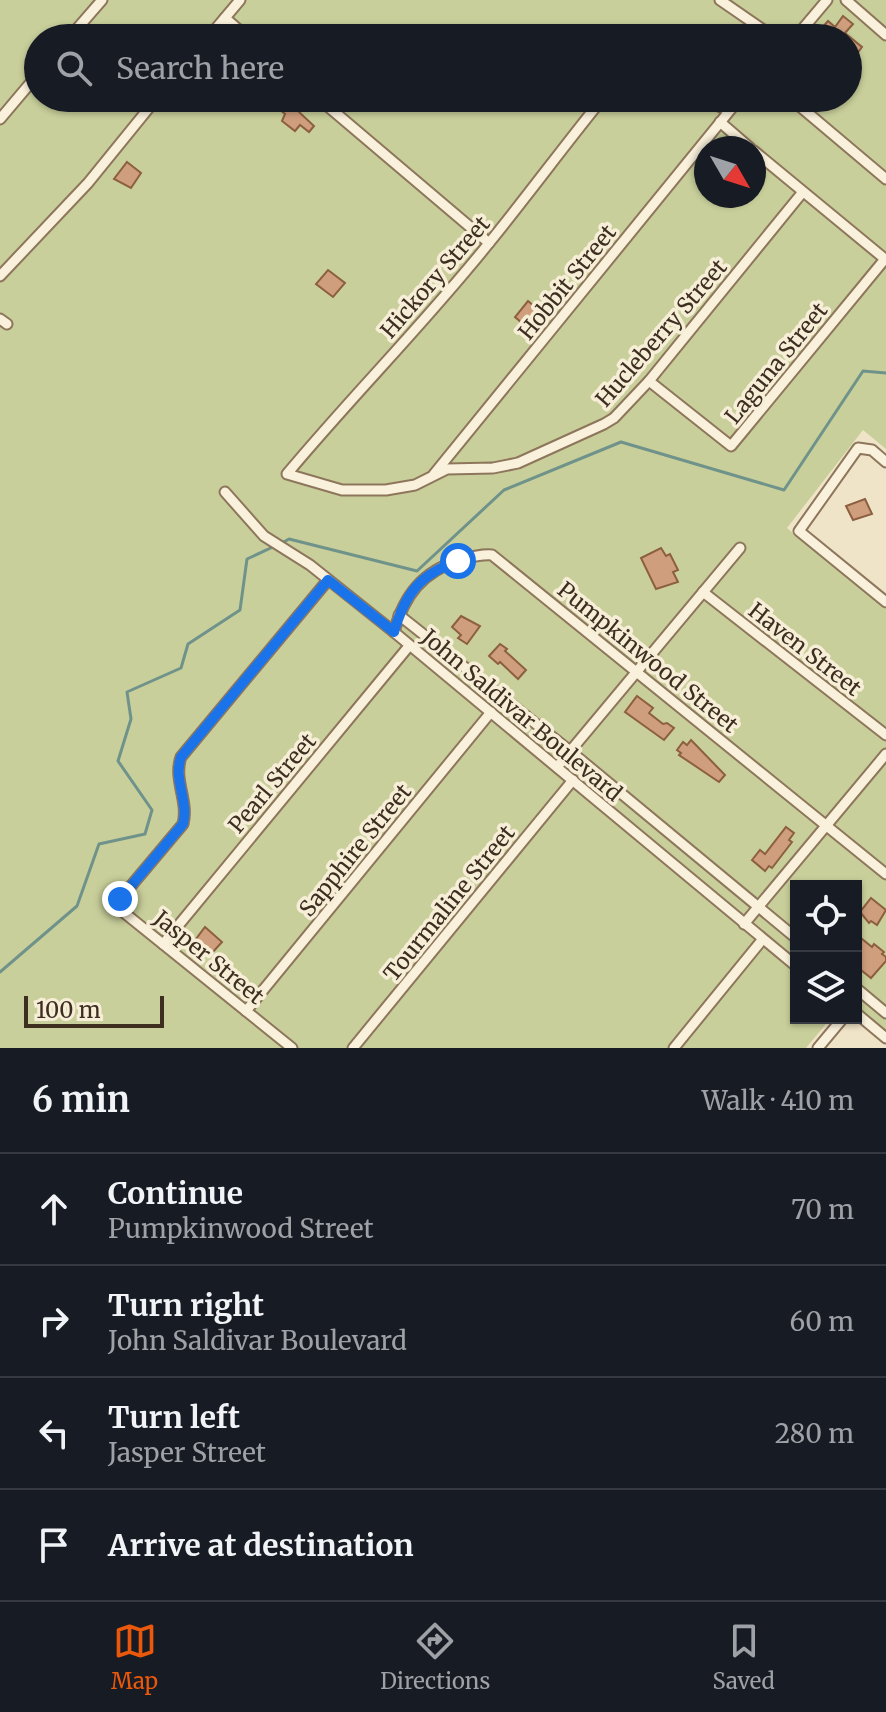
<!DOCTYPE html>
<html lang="en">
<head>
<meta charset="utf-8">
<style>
	:root { --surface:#171b24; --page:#242831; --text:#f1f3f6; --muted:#9ea1a6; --line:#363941; --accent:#ea580c }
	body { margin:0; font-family:Merriweather,serif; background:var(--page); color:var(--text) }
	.controls { position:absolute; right:24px; bottom:24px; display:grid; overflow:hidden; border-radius:0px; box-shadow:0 2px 6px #0004 }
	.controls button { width:72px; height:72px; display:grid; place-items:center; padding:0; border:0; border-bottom:2px solid var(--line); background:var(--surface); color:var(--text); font:40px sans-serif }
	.compass { position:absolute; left:694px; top:136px; width:72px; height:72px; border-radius:50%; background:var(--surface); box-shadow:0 2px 6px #0004; rotate:129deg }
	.scale { position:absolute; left:24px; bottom:20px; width:140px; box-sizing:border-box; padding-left:8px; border:4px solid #3d2e20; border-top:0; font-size:22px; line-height:28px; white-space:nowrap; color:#3d2e20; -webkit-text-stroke:6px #f7eed8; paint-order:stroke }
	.stop { position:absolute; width:24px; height:24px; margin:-18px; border:6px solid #1a73e8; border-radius:50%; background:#fff }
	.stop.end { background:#1a73e8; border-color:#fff; box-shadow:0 2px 8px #0008 }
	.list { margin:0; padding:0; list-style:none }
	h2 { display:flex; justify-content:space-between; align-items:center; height:104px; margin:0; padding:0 32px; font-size:34px }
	h2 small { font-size:26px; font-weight:400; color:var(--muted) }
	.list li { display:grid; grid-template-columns:52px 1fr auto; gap:24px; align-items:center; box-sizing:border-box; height:112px; padding:0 32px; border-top:2px solid var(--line) }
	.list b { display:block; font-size:30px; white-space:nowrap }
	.list p { margin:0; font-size:26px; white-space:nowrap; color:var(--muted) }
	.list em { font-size:26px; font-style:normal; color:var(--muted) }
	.icon { flex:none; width:44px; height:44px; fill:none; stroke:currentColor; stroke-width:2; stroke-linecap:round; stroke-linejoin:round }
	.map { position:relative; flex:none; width:886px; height:1048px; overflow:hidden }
	.search { position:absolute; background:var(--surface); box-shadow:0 2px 6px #0004; left:24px; right:24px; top:24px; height:88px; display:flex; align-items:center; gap:20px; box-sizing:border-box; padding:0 28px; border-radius:44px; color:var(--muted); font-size:30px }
	.sheet { height:552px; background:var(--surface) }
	nav { display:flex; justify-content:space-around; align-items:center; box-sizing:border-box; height:112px; border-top:2px solid var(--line); background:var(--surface); font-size:22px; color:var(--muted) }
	nav a { display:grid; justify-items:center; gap:4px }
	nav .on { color:var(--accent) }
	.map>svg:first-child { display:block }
</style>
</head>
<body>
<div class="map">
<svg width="886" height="1048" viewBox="0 0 886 1048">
	<rect width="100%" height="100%" fill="#f0e4c8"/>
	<path fill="#c9cf9b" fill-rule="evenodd" d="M0,0h886v449l-23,-19 -76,98 99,81v421l-30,-25v-119h-60v132h35l-25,30h-806zM38,38h810v60h-810zM706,148h48v48h-48z"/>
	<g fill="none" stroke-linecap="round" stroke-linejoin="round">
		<g stroke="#6f938a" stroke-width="3">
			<polyline points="282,543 289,539 417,571 504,490 621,442 784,490 863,371 886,373"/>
			<polyline points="0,972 77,906 99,844 145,834 152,810 118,761 131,719 127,692 181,668 188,644 240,610 247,559 275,546"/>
		</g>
	</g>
	<g fill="#cf9f7d" stroke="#8d5f41" stroke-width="2">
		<polygon points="843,16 853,24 845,33 862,47 856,55 848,48 848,38 832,38 821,29 828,21 835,27"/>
		<polygon points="266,98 286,98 293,104 295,102 302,108 299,112 314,126 309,132 300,125 295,131 282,121 285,114"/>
		<polygon points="127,162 141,173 131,188 114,179"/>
		<polygon points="328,270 345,283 333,297 316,284"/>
		<polygon points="528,301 541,312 528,328 515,317"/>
		<polygon points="865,499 872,514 853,520 846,506"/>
		<polygon points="661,548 666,556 670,554 678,570 673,572 678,582 656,589 641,558"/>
		<polygon points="461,616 480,626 467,644 458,638 461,635 452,627"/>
		<polygon points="500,644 507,649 505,651 526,670 518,679 500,662 498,664 489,656"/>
		<polygon points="637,696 653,708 649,713 663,724 667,723 674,728 664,740 625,712"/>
		<polygon points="691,740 725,775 719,782 679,755 681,753 677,750 683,742 687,745"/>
		<polygon points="786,827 794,833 789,840 792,842 772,868 769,866 765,871 752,860 760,850 765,854"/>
		<polygon points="871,898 886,910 877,925 871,921 869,923 860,912"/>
		<polygon points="205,927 222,942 212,953 208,949 205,953 198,947 201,944 196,939"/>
		<polygon points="856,934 872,947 874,944 884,952 882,954 886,957 886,961 871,978 856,966"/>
	</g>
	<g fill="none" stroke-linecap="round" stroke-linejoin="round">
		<defs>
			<g id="minor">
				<polyline points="720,0 775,38"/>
				<polyline points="846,0 886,35"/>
				<polyline points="225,18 248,38"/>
				<polyline points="69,38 102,0"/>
				<polyline points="208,38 240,0"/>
				<polyline points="795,38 827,0"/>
				<polyline points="318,98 489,243"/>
				<path d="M603,98c-39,48 -75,97 -114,145 -64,80 -136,152 -202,231l55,16h44l29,-5 32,-16 46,-1 25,-5 86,-39 10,-6 35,-37 153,-188"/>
				<polyline points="700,98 728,110"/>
				<polyline points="790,98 886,179"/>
				<polyline points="0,119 38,74"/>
				<polyline points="720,122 750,148"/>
				<polyline points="0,276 88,183 157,98"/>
				<polyline points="0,319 7,324"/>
				<polyline points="649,381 731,446 885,259 754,151"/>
				<polyline points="886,462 872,450 858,448 799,531 886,602"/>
				<polyline points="434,474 740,98"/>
				<polyline points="225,492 264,536 310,565 394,632 796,966"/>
				<polyline points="703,592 886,735"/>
				<polyline points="399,615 570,751 796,938"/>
				<path d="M394,632c10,-37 29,-61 66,-72 11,-3 21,-6 32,-5l394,319"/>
				<polyline points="557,767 740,548"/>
				<polyline points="744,924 886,754"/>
				<polyline points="163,944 409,646"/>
				<polyline points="856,988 886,1013"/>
				<polyline points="246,1011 491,712"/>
				<polyline points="856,1013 886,1038"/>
				<path d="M292,1048l-170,-137 -3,-5 1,-7 63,-75c6,-23 -10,-44 -2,-67l147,-177"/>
				<polyline points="353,1048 573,780"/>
				<polyline points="674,1048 762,940"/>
				<polyline points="818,1048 843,1018"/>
			</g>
		</defs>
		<use href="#minor" stroke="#8d765c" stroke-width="13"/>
		<use href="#minor" stroke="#faf1dc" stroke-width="9"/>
	</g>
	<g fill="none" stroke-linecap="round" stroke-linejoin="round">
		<path stroke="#1a73e8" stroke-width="10" d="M120,899l63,-75c6,-23 -10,-44 -2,-67l147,-177 66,52c11,-38 26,-58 64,-71"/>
	</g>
	<g text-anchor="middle" stroke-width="7" stroke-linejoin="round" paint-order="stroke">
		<g font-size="22" fill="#3d2e20" stroke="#f7eed8">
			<text transform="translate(435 277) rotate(-49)" y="8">Hickory Street</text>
			<text transform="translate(567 282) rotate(-51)" y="8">Hobbit Street</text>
			<text transform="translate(661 333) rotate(-49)" y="8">Hucleberry Street</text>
			<text transform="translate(776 363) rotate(-51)" y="8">Laguna Street</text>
			<text transform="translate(805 649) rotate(38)" y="8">Haven Street</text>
			<text transform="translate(648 657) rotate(39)" y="8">Pumpkinwood Street</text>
			<text transform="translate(522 715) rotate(40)" y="8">John Saldivar Boulevard</text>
			<text transform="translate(272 783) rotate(-50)" y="8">Pearl Street</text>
			<text transform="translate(355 850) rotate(-51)" y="8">Sapphire Street</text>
			<text transform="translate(449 903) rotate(-51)" y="8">Tourmaline Street</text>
			<text transform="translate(209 957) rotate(39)" y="8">Jasper Street</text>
		</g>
	</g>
</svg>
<div class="controls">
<button><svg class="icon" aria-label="locate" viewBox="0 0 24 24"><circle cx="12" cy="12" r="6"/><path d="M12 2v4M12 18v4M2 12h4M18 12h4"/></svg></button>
<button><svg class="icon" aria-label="layers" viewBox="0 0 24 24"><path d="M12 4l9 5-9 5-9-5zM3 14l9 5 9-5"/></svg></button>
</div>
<svg class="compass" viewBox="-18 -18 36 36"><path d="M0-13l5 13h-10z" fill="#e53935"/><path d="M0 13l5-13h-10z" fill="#9ea1a6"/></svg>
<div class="scale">100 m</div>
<div class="stop" style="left:458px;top:561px"></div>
<div class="stop end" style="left:120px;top:899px"></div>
<div class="search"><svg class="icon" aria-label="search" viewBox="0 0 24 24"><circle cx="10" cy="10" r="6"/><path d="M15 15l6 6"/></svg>Search here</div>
</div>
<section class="sheet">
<h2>6 min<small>Walk · 410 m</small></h2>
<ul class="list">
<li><svg class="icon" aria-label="ahead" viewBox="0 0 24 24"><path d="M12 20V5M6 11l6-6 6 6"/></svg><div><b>Continue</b><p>Pumpkinwood Street</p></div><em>70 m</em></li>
<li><svg class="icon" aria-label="right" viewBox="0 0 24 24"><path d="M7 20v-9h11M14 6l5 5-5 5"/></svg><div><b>Turn right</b><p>John Saldivar Boulevard</p></div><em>60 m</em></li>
<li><svg class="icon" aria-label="left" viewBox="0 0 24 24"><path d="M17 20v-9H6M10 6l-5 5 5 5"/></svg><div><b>Turn left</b><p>Jasper Street</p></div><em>280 m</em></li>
<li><svg class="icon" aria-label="arrive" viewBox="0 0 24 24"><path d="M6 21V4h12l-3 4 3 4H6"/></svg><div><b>Arrive at destination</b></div></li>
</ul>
</section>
<nav>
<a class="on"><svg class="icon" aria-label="map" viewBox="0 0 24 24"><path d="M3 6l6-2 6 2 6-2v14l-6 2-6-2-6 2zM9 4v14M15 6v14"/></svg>Map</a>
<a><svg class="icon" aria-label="directions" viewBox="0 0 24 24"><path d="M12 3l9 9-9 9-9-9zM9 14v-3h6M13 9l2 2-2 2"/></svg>Directions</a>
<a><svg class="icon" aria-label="saved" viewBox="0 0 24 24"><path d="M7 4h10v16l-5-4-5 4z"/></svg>Saved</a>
</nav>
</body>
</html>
